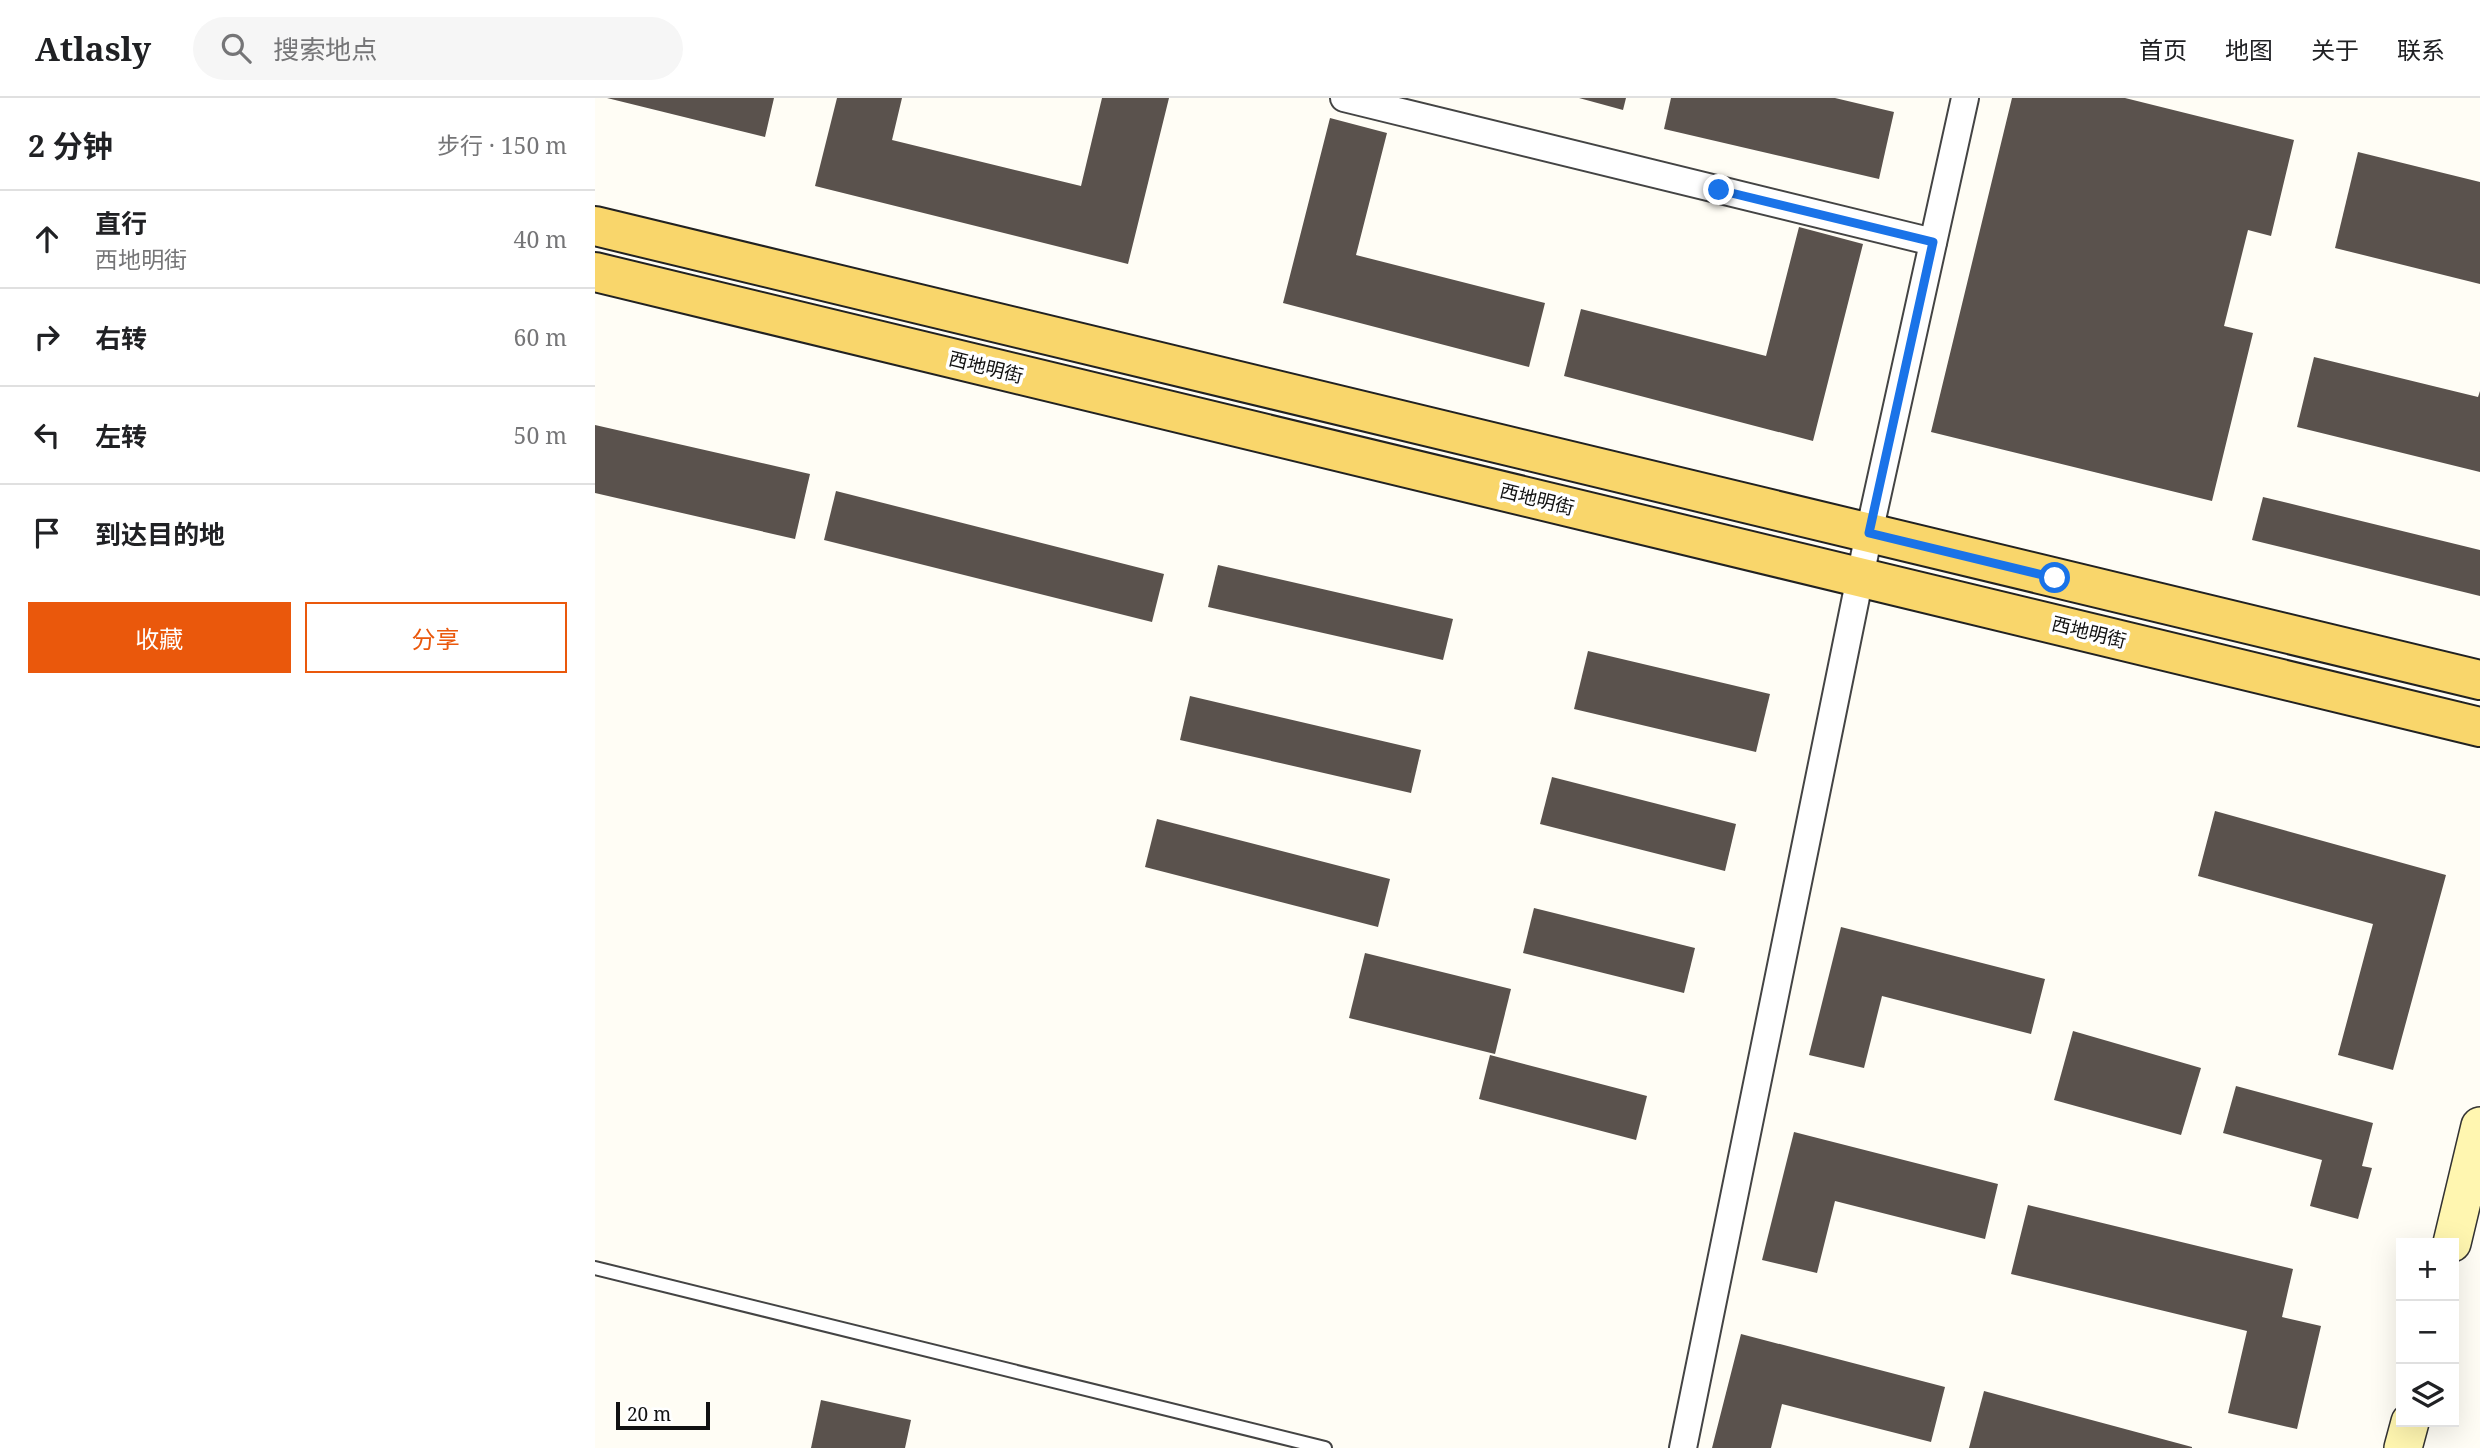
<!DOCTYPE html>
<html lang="zh">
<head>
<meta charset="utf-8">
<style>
	:root { --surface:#fff; --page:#f6f6f6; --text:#202124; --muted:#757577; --line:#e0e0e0; --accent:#ea580c }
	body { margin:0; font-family:"Noto Serif","Noto Sans SC",serif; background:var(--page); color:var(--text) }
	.controls { position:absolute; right:21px; bottom:21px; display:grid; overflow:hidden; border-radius:0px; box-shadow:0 7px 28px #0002 }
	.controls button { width:63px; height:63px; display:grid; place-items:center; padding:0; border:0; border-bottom:2px solid var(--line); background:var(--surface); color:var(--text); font:35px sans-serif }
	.scale { position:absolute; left:21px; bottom:18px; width:94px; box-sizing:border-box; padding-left:7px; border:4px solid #111; border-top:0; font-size:19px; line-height:24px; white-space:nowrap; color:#111; -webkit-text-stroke:5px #fff; paint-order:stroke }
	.stop { position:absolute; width:21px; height:21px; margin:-16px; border:5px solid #1a73e8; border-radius:50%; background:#fff }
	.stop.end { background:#1a73e8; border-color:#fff; box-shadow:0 2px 7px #0008 }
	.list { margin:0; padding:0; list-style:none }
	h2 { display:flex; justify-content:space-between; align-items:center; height:91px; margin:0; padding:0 28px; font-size:30px }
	h2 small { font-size:23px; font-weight:400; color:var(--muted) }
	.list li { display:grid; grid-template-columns:46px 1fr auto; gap:21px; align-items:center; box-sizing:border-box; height:98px; padding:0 28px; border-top:2px solid var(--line) }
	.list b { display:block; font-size:26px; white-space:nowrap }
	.list p { margin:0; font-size:23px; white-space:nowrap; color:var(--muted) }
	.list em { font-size:23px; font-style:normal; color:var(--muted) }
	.actions { display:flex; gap:14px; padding:21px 28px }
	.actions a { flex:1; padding:16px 0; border:2px solid var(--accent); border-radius:0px; text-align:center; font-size:24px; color:var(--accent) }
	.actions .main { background:var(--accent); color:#fff }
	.icon { flex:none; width:38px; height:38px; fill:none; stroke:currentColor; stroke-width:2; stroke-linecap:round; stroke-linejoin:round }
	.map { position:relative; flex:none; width:1885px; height:1350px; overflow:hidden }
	header { display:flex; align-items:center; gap:42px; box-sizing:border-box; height:98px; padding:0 35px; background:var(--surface); border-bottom:2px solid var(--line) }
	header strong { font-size:33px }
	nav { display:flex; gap:38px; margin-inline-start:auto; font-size:24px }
	.search { width:490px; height:63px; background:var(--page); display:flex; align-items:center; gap:18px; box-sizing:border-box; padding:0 24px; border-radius:38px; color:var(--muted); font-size:26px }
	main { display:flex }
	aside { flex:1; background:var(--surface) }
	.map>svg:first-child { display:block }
</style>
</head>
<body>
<header>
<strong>Atlasly</strong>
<div class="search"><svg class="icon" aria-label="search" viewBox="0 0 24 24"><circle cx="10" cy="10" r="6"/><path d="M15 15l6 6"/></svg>搜索地点</div>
<nav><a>首页</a><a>地图</a><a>关于</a><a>联系</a></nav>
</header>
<main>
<aside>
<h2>2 分钟<small>步行 · 150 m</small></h2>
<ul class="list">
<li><svg class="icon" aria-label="ahead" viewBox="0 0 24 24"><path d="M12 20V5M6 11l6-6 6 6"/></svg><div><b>直行</b><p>西地明街</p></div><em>40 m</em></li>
<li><svg class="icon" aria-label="right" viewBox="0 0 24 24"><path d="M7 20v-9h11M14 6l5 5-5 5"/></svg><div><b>右转</b></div><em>60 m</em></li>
<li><svg class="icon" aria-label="left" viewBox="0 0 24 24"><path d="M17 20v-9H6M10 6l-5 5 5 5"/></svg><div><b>左转</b></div><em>50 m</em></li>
<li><svg class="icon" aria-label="arrive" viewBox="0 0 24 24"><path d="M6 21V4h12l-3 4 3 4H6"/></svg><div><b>到达目的地</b></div></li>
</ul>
<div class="actions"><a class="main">收藏</a><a>分享</a></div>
</aside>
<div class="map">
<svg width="1885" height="1350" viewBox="0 0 1885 1350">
	<rect width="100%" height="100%" fill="#fffdf5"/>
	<g fill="#5a524d">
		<polygon points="12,0 179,0 170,39"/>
		<polygon points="242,0 307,0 297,42 486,88 507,0 574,0 533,166 220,88"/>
		<polygon points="984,0 1031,0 1028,12"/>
		<polygon points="1076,0 1240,0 1299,14 1284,81 1069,31"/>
		<polygon points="1417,0 1530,0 1699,42 1676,138 1653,132 1629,228 1658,235 1617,403 1336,334"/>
		<polygon points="735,20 792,35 761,157 950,205 934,269 688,205"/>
		<polygon points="1763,54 1885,84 1885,186 1740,150"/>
		<polygon points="1204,129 1268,146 1218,343 969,278 986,211 1171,258"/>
		<polygon points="1719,259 1883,299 1885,293 1885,374 1702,329"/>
		<polygon points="0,327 215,376 200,441 0,395"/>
		<polygon points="241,393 569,476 557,524 229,442"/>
		<polygon points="1668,399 1885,452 1885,498 1657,442"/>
		<polygon points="623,467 858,521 848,562 613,509"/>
		<polygon points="993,553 1175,596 1161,654 979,611"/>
		<polygon points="595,598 826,652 816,695 585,642"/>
		<polygon points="957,679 1141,726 1130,773 945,726"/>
		<polygon points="1620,713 1851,777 1798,972 1743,957 1778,826 1603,778"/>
		<polygon points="562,721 795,781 783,829 550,769"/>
		<polygon points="939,810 1100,850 1089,895 928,855"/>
		<polygon points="1246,829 1450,881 1436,936 1287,898 1269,970 1214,957"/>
		<polygon points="770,855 916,891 900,956 754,920"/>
		<polygon points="1478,933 1606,970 1586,1037 1459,1002"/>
		<polygon points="895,957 1052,998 1041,1042 884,1001"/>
		<polygon points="1641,988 1778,1025 1767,1068 1777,1070 1763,1121 1715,1108 1727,1062 1628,1035"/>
		<polygon points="1199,1034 1403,1086 1390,1141 1240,1103 1222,1175 1167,1162"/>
		<polygon points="1433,1107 1698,1171 1687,1219 1726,1228 1702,1331 1633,1315 1652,1233 1416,1176"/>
		<polygon points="1146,1236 1350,1289 1336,1344 1187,1306 1176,1350 1117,1350"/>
		<polygon points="1389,1293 1597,1349 1597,1350 1374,1350"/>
		<polygon points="226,1302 316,1322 310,1350 216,1350"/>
	</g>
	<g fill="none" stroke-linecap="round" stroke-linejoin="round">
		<defs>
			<polyline id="lane" points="0,1170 730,1350"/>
			<g id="street">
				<polyline points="749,0 1338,144"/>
				<polyline points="1088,1350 1274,435 1370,0"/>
			</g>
			<g id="secondary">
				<polyline points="1857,1145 1885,1028"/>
				<polyline points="1808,1350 1815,1324"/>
			</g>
			<g id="primary">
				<polyline points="0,128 1885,582"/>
				<polyline points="0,174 1885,629"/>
			</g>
		</defs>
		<use href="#lane" stroke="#444" stroke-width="16"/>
		<use href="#street" stroke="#444" stroke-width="30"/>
		<use href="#secondary" stroke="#333" stroke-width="40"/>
		<use href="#primary" stroke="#222" stroke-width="42"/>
		<use href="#lane" stroke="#fff" stroke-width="12"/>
		<use href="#street" stroke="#fff" stroke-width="26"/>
		<use href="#secondary" stroke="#fff6b0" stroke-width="37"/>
		<use href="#primary" stroke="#f9d66b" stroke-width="38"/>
	</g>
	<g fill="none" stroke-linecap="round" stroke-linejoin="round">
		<polyline stroke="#1a73e8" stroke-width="9" points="1124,92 1338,144 1274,435 1460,480"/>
	</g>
	<g text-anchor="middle" stroke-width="7" stroke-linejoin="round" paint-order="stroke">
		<g font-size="19" fill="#111" stroke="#fff">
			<text transform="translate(391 269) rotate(14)" y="7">西地明街</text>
			<text transform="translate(942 401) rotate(14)" y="7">西地明街</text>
			<text transform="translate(1494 534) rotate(14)" y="7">西地明街</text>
		</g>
	</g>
</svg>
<div class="controls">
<button>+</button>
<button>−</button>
<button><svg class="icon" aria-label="layers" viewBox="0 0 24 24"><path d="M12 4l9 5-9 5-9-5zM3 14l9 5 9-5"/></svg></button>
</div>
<div class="scale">20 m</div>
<div class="stop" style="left:1460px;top:480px"></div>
<div class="stop end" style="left:1124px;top:92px"></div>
</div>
</main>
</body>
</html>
